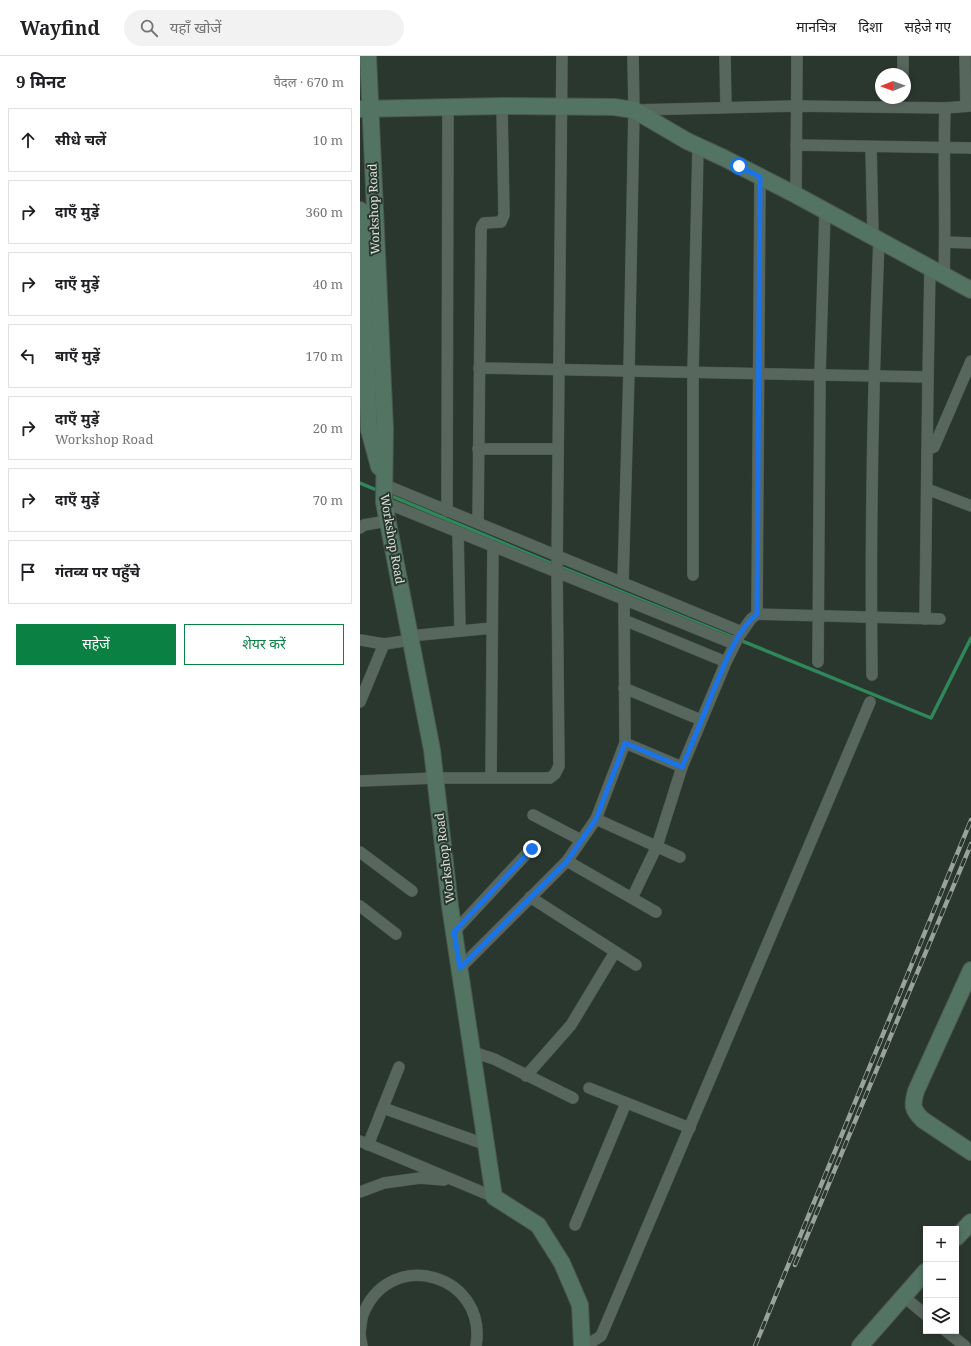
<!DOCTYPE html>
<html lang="hi">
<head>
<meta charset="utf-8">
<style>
	:root { --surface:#fff; --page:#f2f2f2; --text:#202124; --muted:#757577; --line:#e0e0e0; --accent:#0b8043 }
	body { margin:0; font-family:"Noto Serif","Noto Sans Devanagari",serif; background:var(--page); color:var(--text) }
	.controls { position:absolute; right:12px; bottom:12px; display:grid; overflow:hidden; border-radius:0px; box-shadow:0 2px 6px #0003 }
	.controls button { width:36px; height:36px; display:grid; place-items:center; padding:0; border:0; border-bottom:1px solid var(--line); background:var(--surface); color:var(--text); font:20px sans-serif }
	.compass { position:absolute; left:515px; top:12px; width:36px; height:36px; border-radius:50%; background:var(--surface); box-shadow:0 2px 6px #0003; rotate:269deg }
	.stop { position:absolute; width:12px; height:12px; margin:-9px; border:3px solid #1a73e8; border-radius:50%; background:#fff }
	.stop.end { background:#1a73e8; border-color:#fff; box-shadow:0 1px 4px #0008 }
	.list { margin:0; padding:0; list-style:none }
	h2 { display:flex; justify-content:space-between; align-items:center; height:52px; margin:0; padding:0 16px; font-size:17px }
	h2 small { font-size:13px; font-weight:400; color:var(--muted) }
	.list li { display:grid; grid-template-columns:26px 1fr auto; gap:12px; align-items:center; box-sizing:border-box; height:64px; margin:0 8px 8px; padding:0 8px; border:1px solid var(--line); border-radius:0px }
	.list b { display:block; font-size:15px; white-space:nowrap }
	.list p { margin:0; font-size:13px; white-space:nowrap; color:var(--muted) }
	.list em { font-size:13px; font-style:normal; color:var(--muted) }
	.actions { display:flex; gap:8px; padding:12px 16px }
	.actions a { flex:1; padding:9px 0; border:1px solid var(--accent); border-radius:0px; text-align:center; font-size:14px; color:var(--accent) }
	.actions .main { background:var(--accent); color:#fff }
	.icon { flex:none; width:22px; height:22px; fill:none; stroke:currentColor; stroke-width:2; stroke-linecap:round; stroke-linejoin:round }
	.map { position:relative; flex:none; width:611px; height:1290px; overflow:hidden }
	header { display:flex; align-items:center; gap:24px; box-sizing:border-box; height:56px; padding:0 20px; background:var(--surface); border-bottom:1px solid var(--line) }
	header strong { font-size:19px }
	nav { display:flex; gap:22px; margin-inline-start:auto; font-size:14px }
	.search { width:280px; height:36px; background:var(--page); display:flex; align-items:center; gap:10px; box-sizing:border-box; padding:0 14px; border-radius:22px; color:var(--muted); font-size:15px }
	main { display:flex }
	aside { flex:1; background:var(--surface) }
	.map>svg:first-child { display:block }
</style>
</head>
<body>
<header>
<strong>Wayfind</strong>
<div class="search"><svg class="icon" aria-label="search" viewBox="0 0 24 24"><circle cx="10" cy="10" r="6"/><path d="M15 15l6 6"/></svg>यहाँ खोजें</div>
<nav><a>मानचित्र</a><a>दिशा</a><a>सहेजे गए</a></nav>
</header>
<main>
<aside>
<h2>9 मिनट<small>पैदल · 670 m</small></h2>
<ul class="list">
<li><svg class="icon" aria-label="ahead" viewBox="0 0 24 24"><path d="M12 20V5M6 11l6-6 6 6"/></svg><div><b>सीधे चलें</b></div><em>10 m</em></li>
<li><svg class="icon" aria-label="right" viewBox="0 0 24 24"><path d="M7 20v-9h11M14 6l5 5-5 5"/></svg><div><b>दाएँ मुड़ें</b></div><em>360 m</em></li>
<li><svg class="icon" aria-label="right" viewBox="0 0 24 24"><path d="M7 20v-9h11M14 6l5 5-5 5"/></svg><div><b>दाएँ मुड़ें</b></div><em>40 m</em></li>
<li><svg class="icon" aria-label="left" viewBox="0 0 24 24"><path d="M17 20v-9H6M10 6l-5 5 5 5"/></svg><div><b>बाएँ मुड़ें</b></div><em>170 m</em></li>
<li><svg class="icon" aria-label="right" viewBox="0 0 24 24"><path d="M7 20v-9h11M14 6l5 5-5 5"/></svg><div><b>दाएँ मुड़ें</b><p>Workshop Road</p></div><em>20 m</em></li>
<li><svg class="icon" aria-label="right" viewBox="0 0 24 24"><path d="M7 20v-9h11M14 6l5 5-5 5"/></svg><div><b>दाएँ मुड़ें</b></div><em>70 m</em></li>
<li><svg class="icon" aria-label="arrive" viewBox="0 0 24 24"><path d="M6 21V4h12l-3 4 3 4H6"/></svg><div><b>गंतव्य पर पहुँचे</b></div></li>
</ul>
<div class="actions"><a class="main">सहेजें</a><a>शेयर करें</a></div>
</aside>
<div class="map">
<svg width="611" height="1290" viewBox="0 0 611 1290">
	<rect width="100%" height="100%" fill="#2a372f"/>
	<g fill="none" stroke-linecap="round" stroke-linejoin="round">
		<g stroke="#30875c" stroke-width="3.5">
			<polyline points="0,427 19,435"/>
			<polyline points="29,439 186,505 571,662 611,582"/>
		</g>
		<defs>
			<g id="street">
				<polyline points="365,0 366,51"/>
				<polyline points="543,0 543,18"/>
				<polyline points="605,0 606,50"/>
				<polyline points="275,54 437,50 585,52 611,50"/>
				<polyline points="436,89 611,92"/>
				<polyline points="511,91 513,180"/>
				<polyline points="436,139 437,0"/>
				<polyline points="585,186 611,187"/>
				<path d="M584,220c2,-56 -1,-112 1,-168"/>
				<polyline points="119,312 568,321"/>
				<polyline points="118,393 198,393"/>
				<polyline points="567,394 574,391 611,305"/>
				<polyline points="23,428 382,576"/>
				<polyline points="567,433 611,450"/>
				<polyline points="24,446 374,588"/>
				<polyline points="87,455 88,51"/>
				<polyline points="118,467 121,174 122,170 124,167 141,166 144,159 142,50"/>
				<polyline points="0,472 4,469 27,465"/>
				<polyline points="98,476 100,575"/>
				<polyline points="333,519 333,317 338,91"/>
				<polyline points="263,526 269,315 274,54 273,0"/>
				<polyline points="264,543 265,687 322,711"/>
				<polyline points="397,558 400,121"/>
				<polyline points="565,563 568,321 570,211"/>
				<polyline points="264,564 366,606"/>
				<polyline points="50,580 132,572"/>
				<polyline points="0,584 24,588 51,584"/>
				<polyline points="458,606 460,319 465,155"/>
				<path d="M512,619c-2,-145 1,-290 7,-435"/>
				<polyline points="264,632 341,664"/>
				<polyline points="0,646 24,588"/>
				<polyline points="131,721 133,490"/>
				<polyline points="0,725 76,722 190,722 195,718 199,710 197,512 202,0"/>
				<polyline points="173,759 221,784"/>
				<polyline points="236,763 320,801"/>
				<polyline points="0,796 52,835"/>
				<polyline points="207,805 296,856"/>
				<polyline points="170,841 276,909"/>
				<polyline points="272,842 297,790 322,711 366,606 379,580 391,563 397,558 580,563"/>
				<polyline points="0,850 36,878"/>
				<polyline points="94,876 171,793"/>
				<polyline points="100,912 207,805 236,763 265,687"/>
				<polyline points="113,996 134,1003 213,1042"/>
				<polyline points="166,1020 211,969 255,896"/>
				<polyline points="229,1032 330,1072"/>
				<polyline points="23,1052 127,1089"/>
				<polyline points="0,1085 134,1141"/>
				<polyline points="8,1089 39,1011"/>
				<polyline points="0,1136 24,1127 60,1122 84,1124"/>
				<polyline points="215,1169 266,1047"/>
				<polyline points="544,1241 566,1259"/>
				<polyline points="586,1275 605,1290"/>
				<path d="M0,1277c1,-7 1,-15 4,-21 28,-65 124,-37 112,34"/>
				<polyline points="0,1279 2,1290"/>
				<polyline points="225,1290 241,1280 510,646"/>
			</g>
			<g id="secondary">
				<polyline points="8,0 25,373 24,446 72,694 90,850 134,1141 178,1169 202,1207 220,1249 222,1290"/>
				<polyline points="0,53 142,50 254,51 274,54 327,85 364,102 436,139 611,234"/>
				<polyline points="0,154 9,374 19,411"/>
				<path d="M611,914l-55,121c-4,14 -4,19 7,29l48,32"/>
				<polyline points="596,1182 611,1166"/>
				<polyline points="500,1290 566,1215"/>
			</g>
		</defs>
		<use href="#street" stroke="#4a564e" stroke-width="12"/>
		<use href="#secondary" stroke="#4a564e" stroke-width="18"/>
		<use href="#street" stroke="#58675e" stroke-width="11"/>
		<use href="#secondary" stroke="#537462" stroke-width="16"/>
		<defs>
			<g id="rail">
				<polyline points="435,1209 611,788"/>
				<polyline points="395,1290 611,764"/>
			</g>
		</defs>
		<use href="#rail" stroke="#99a39d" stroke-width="4.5"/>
		<use href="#rail" stroke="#2a372f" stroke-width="3" stroke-dasharray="9" stroke-linecap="butt"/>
	</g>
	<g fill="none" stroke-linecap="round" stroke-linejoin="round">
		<path stroke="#1a73e8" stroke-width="5" d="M172,793l-78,83 6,36 107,-107 29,-42 29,-76 57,24c10,-24 20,-47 29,-71 11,-25 24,-65 46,-82l3,-437 -21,-11"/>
	</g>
	<g text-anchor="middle" stroke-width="4" stroke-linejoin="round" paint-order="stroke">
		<g font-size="12" fill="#dae2dd" stroke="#2a372f">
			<text transform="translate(14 153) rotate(-92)" y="4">Workshop Road</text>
			<text transform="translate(32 483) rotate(80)" y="4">Workshop Road</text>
			<text transform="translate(85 802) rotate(-97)" y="4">Workshop Road</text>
		</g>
	</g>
</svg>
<div class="controls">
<button>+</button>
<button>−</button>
<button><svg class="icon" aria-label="layers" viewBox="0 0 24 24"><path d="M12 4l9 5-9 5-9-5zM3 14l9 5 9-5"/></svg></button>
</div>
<svg class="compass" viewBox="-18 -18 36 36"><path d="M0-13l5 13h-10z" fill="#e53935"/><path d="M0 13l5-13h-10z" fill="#757577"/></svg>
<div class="stop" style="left:379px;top:110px"></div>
<div class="stop end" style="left:172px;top:793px"></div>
</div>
</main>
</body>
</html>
